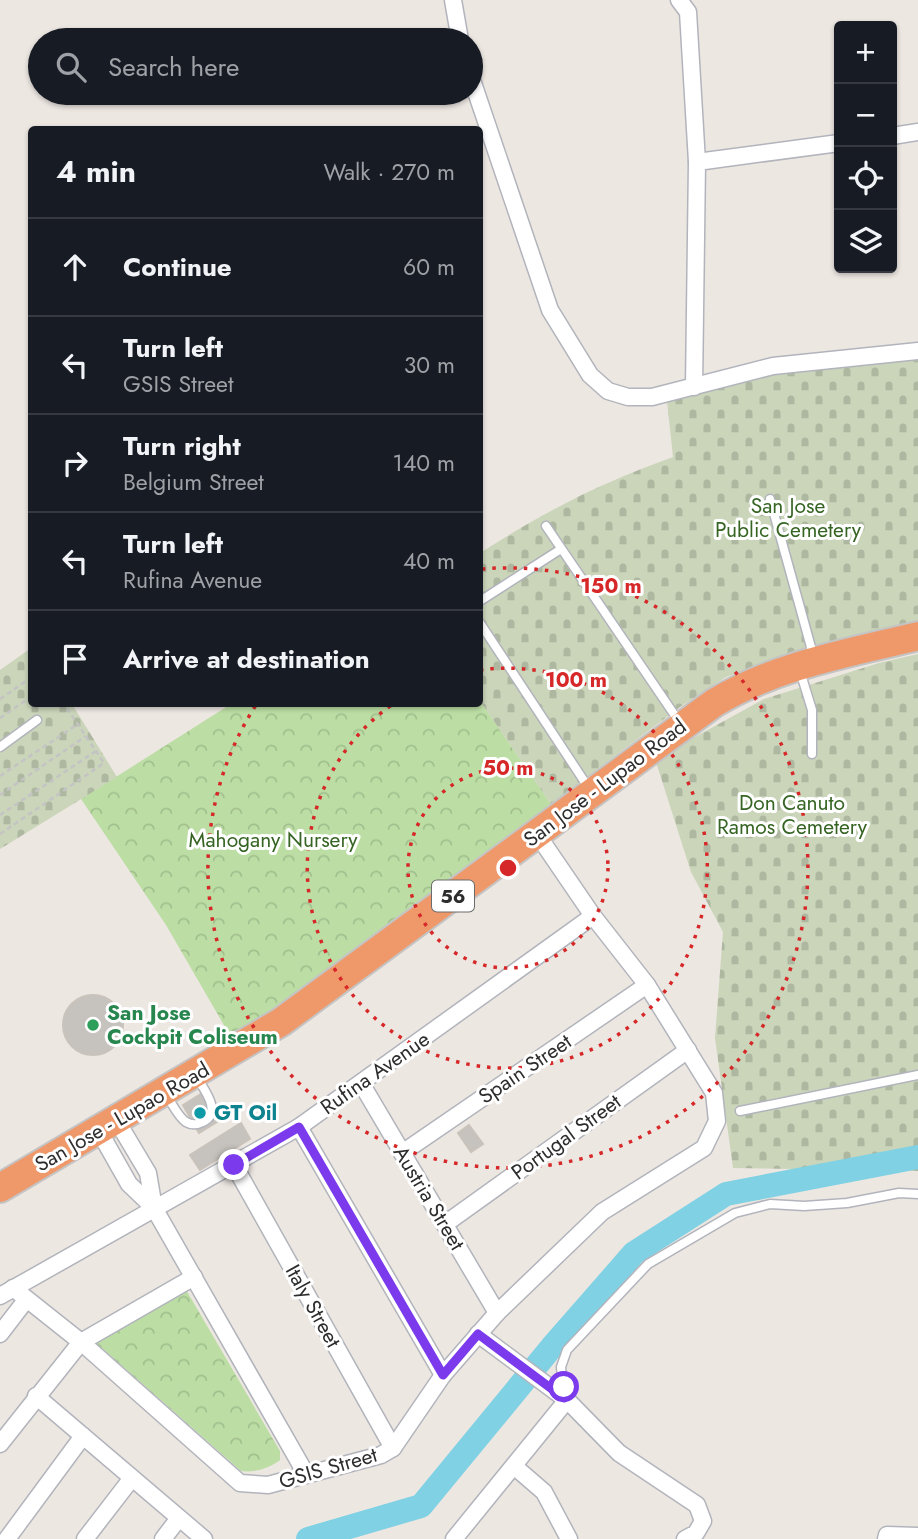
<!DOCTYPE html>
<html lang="en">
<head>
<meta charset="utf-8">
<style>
	:root { --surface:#171b24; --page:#20242c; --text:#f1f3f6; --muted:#9ea1a6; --line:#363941 }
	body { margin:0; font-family:Jost,sans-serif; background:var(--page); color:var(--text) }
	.controls { position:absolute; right:21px; top:21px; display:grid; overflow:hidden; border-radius:7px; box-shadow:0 2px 5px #0004 }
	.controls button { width:63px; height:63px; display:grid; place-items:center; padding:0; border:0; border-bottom:2px solid var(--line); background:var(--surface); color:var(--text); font:35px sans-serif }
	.stop { position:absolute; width:21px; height:21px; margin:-16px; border:5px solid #7c3aed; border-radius:50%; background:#fff }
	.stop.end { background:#7c3aed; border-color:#fff; box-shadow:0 2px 7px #0008 }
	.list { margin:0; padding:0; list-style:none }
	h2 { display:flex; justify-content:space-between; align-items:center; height:91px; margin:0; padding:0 28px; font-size:30px }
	h2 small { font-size:23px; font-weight:400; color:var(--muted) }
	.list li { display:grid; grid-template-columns:46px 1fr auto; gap:21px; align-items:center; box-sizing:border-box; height:98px; padding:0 28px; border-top:2px solid var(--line) }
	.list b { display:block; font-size:26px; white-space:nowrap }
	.list p { margin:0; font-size:23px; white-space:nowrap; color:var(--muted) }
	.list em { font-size:23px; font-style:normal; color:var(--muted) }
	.icon { flex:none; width:38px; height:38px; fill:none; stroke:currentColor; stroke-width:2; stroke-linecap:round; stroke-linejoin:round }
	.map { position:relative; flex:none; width:918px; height:1539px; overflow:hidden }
	.search { position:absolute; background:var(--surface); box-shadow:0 2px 5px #0004; left:28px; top:28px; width:455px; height:77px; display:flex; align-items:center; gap:18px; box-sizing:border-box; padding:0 24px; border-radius:38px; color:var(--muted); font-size:26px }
	.panel { position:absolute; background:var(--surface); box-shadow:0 2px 5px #0004; left:28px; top:126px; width:455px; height:581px; border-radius:7px }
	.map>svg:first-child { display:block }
</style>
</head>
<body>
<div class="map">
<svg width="918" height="1539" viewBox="0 0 918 1539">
	<defs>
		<pattern id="forest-crowns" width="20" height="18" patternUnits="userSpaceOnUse" patternTransform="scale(1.75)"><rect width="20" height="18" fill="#bcdea4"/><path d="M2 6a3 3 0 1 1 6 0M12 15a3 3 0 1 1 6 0" fill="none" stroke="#a2bf8e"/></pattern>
		<pattern id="cemetery-stones" width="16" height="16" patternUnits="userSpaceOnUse" patternTransform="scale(1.75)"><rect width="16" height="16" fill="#cad5ba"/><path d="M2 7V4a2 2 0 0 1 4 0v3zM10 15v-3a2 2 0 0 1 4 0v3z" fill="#aeb7a0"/></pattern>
	</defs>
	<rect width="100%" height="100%" fill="#ede7e2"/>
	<g fill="url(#forest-crowns)">
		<polygon points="480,701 551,804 232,1039 166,925 81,799 231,704 480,704"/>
		<path d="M185,1288l95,163v9c-10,8 -26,13 -39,11l-146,-129z"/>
	</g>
	<g fill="url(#cemetery-stones)">
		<path d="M918,359v262l-108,26 -84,30 -46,30 -129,97 -71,-103v-148c66,-42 118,-69 193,-96l-6,-56 95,-26z"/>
		<polygon points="31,648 32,704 72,704 117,777 0,849 0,670"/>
		<polygon points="918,654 918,1171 733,1168 715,1038 723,932 691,872 655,759 764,699 879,663"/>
	</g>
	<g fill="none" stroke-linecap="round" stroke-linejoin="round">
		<polyline stroke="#80d1e4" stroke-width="24" points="308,1539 421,1506 551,1348 634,1253 726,1194 918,1157"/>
	</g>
	<g fill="#c6c2bd" stroke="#c9c3bb" stroke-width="2">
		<circle cx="93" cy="1025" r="30"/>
		<polygon points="201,1094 217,1122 199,1133 183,1105"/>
		<polygon points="241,1123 250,1139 200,1170 190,1155"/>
		<polygon points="469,1125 483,1144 471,1152 458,1133"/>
	</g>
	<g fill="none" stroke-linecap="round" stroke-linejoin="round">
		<defs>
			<g id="lane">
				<polyline points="770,499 814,658"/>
				<polyline points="546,526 680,723"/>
				<polyline points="480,601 561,549"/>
				<polyline points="480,623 590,790"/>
				<polyline points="800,671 812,710 812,754"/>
				<polyline points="0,747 37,720"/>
				<path d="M166,1095c6,8 12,22 20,27 5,3 11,3 17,0 19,-10 2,-31 -5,-43"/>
				<polyline points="740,1111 918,1075"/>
				<polyline points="564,1396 561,1367 567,1350 648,1264 735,1213 770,1204 804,1206 847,1203 899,1193 918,1194"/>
			</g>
			<g id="street">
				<polyline points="453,0 460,40"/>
				<polyline points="679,0 688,12 697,162"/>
				<polyline points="471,77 550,310 590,375 608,391 628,397 652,397 773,366 918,351"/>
				<polyline points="892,136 918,132"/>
				<polyline points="694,387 697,162 839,143"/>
				<polyline points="361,1083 497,1313"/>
				<polyline points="117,1121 148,1173 154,1208"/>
				<polyline points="299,1127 443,1375"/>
				<polyline points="99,1131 129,1184 154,1208 306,1474"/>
				<polyline points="402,1153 647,985"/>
				<polyline points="234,1165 393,1448"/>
				<polyline points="445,1224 688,1050"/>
				<polyline points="13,1288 81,1342 240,1483 268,1485 381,1455 393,1448 443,1375 497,1313 602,1212 704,1148 717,1121 714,1093 647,985 593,916 537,834"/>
				<polyline points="0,1296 299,1127 593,916"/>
				<polyline points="0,1334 26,1300"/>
				<polyline points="478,1334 567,1400 619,1453 697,1505 703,1521 696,1533 685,1539"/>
				<polyline points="36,1396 204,1539"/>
				<polyline points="0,1444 81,1342 194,1277"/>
				<polyline points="515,1467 544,1492 569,1539"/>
				<polyline points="7,1539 83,1436"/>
				<polyline points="85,1539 132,1478"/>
				<polyline points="163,1539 179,1518"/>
				<polyline points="454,1539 567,1400"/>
				<polyline points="886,1539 887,1535 918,1536"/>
			</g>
			<path id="highway" d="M0,1188l281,-166 433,-319c63,-38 134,-50 204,-67"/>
		</defs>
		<use href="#lane" stroke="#b2b4bc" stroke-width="11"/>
		<use href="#street" stroke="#b2b4bc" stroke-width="19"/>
		<use href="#highway" stroke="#c4c4c4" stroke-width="32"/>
		<g stroke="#c4c4c4" stroke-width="2.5" stroke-dasharray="5 3.5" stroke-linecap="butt">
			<polyline points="0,699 32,677"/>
			<polyline points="0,718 32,696"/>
			<polyline points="0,776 78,724"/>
			<polyline points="0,795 86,736"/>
			<polyline points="0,815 96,751"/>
			<polyline points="0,834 104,763 64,704"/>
		</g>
		<use href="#lane" stroke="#fff" stroke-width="8"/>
		<use href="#street" stroke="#fff" stroke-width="16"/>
		<use href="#highway" stroke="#ef996b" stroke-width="28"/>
	</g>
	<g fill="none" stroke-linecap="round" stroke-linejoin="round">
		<polyline stroke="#7c3aed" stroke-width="9" points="234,1165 299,1127 443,1375 478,1334 564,1398 564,1387"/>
	</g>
	<g fill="none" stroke="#d62828" stroke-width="3.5" stroke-dasharray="3.5 7">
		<circle cx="508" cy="868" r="100"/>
		<path d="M480 670A200 200 0 1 1 393 704"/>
		<path d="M482 569A300 300 0 1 1 256 705"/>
	</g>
	<circle fill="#2e9e5b" stroke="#fff" stroke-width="2.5" cx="93" cy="1025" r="7"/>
	<circle fill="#0f9aa8" stroke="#fff" stroke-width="2.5" cx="200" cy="1113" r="7"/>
	<g text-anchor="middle" stroke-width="6" stroke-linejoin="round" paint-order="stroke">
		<rect fill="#fff" stroke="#6c6c6c" stroke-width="2" x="432" y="880.5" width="42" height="31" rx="5"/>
		<g font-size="19" font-weight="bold" fill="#2d2d2d">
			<text x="453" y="903">56</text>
		</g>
		<g font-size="21" fill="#366523" stroke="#fff">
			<text x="788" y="513">San Jose<tspan x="788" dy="24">Public Cemetery</tspan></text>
			<text x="792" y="810">Don Canuto<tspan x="792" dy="24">Ramos Cemetery</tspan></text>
			<text x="273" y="847">Mahogany Nursery</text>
		</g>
		<g font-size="21" fill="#2d2d2d" stroke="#fff">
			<text transform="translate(605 783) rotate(-37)" y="7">San Jose - Lupao Road</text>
			<text transform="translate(525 1069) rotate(-34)" y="7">Spain Street</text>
			<text transform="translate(375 1073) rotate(-35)" y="7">Rufina Avenue</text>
			<text transform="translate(122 1117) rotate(-30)" y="7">San Jose - Lupao Road</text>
			<text transform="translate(566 1137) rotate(-36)" y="7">Portugal Street</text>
			<text transform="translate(429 1198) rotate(59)" y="7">Austria Street</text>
			<text transform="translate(313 1306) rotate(61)" y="7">Italy Street</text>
			<text transform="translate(328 1468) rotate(-16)" y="7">GSIS Street</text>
		</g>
		<g font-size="21" font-weight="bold" fill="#27864d" stroke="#fff" text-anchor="start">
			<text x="107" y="1020">San Jose<tspan x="107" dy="24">Cockpit Coliseum</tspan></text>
		</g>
		<g font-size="21" font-weight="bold" fill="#0d838f" stroke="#fff" text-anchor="start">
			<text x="214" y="1120">GT Oil</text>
		</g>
	</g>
	<circle cx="508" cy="868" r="10" fill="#d62828" stroke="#fff" stroke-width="3.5"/>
	<g font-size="21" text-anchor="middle" font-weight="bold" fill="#d62828" stroke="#fff" stroke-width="6" stroke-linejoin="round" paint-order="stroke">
		<text x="611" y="593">150 m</text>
		<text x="576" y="687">100 m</text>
		<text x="508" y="775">50 m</text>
	</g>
</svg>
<div class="controls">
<button>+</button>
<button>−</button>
<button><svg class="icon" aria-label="locate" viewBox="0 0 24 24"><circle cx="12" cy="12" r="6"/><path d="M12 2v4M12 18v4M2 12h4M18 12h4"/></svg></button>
<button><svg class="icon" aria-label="layers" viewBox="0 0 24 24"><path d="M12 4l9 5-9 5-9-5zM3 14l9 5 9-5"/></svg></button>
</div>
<div class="stop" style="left:564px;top:1387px"></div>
<div class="stop end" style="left:234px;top:1165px"></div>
<div class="search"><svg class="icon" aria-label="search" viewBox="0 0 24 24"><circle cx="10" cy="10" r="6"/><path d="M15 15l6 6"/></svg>Search here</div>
<section class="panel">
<h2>4 min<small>Walk · 270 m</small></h2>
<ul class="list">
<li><svg class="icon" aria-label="ahead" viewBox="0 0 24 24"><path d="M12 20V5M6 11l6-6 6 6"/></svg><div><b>Continue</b></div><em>60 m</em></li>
<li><svg class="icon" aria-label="left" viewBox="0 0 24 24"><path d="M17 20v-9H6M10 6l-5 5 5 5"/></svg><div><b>Turn left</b><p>GSIS Street</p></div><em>30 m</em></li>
<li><svg class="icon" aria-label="right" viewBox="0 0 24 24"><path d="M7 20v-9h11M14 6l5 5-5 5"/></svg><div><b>Turn right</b><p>Belgium Street</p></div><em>140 m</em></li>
<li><svg class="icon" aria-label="left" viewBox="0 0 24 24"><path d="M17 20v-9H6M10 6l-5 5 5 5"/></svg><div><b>Turn left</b><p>Rufina Avenue</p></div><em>40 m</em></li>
<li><svg class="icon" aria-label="arrive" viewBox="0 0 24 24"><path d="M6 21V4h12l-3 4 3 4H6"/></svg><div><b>Arrive at destination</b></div></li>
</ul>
</section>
</div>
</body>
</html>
